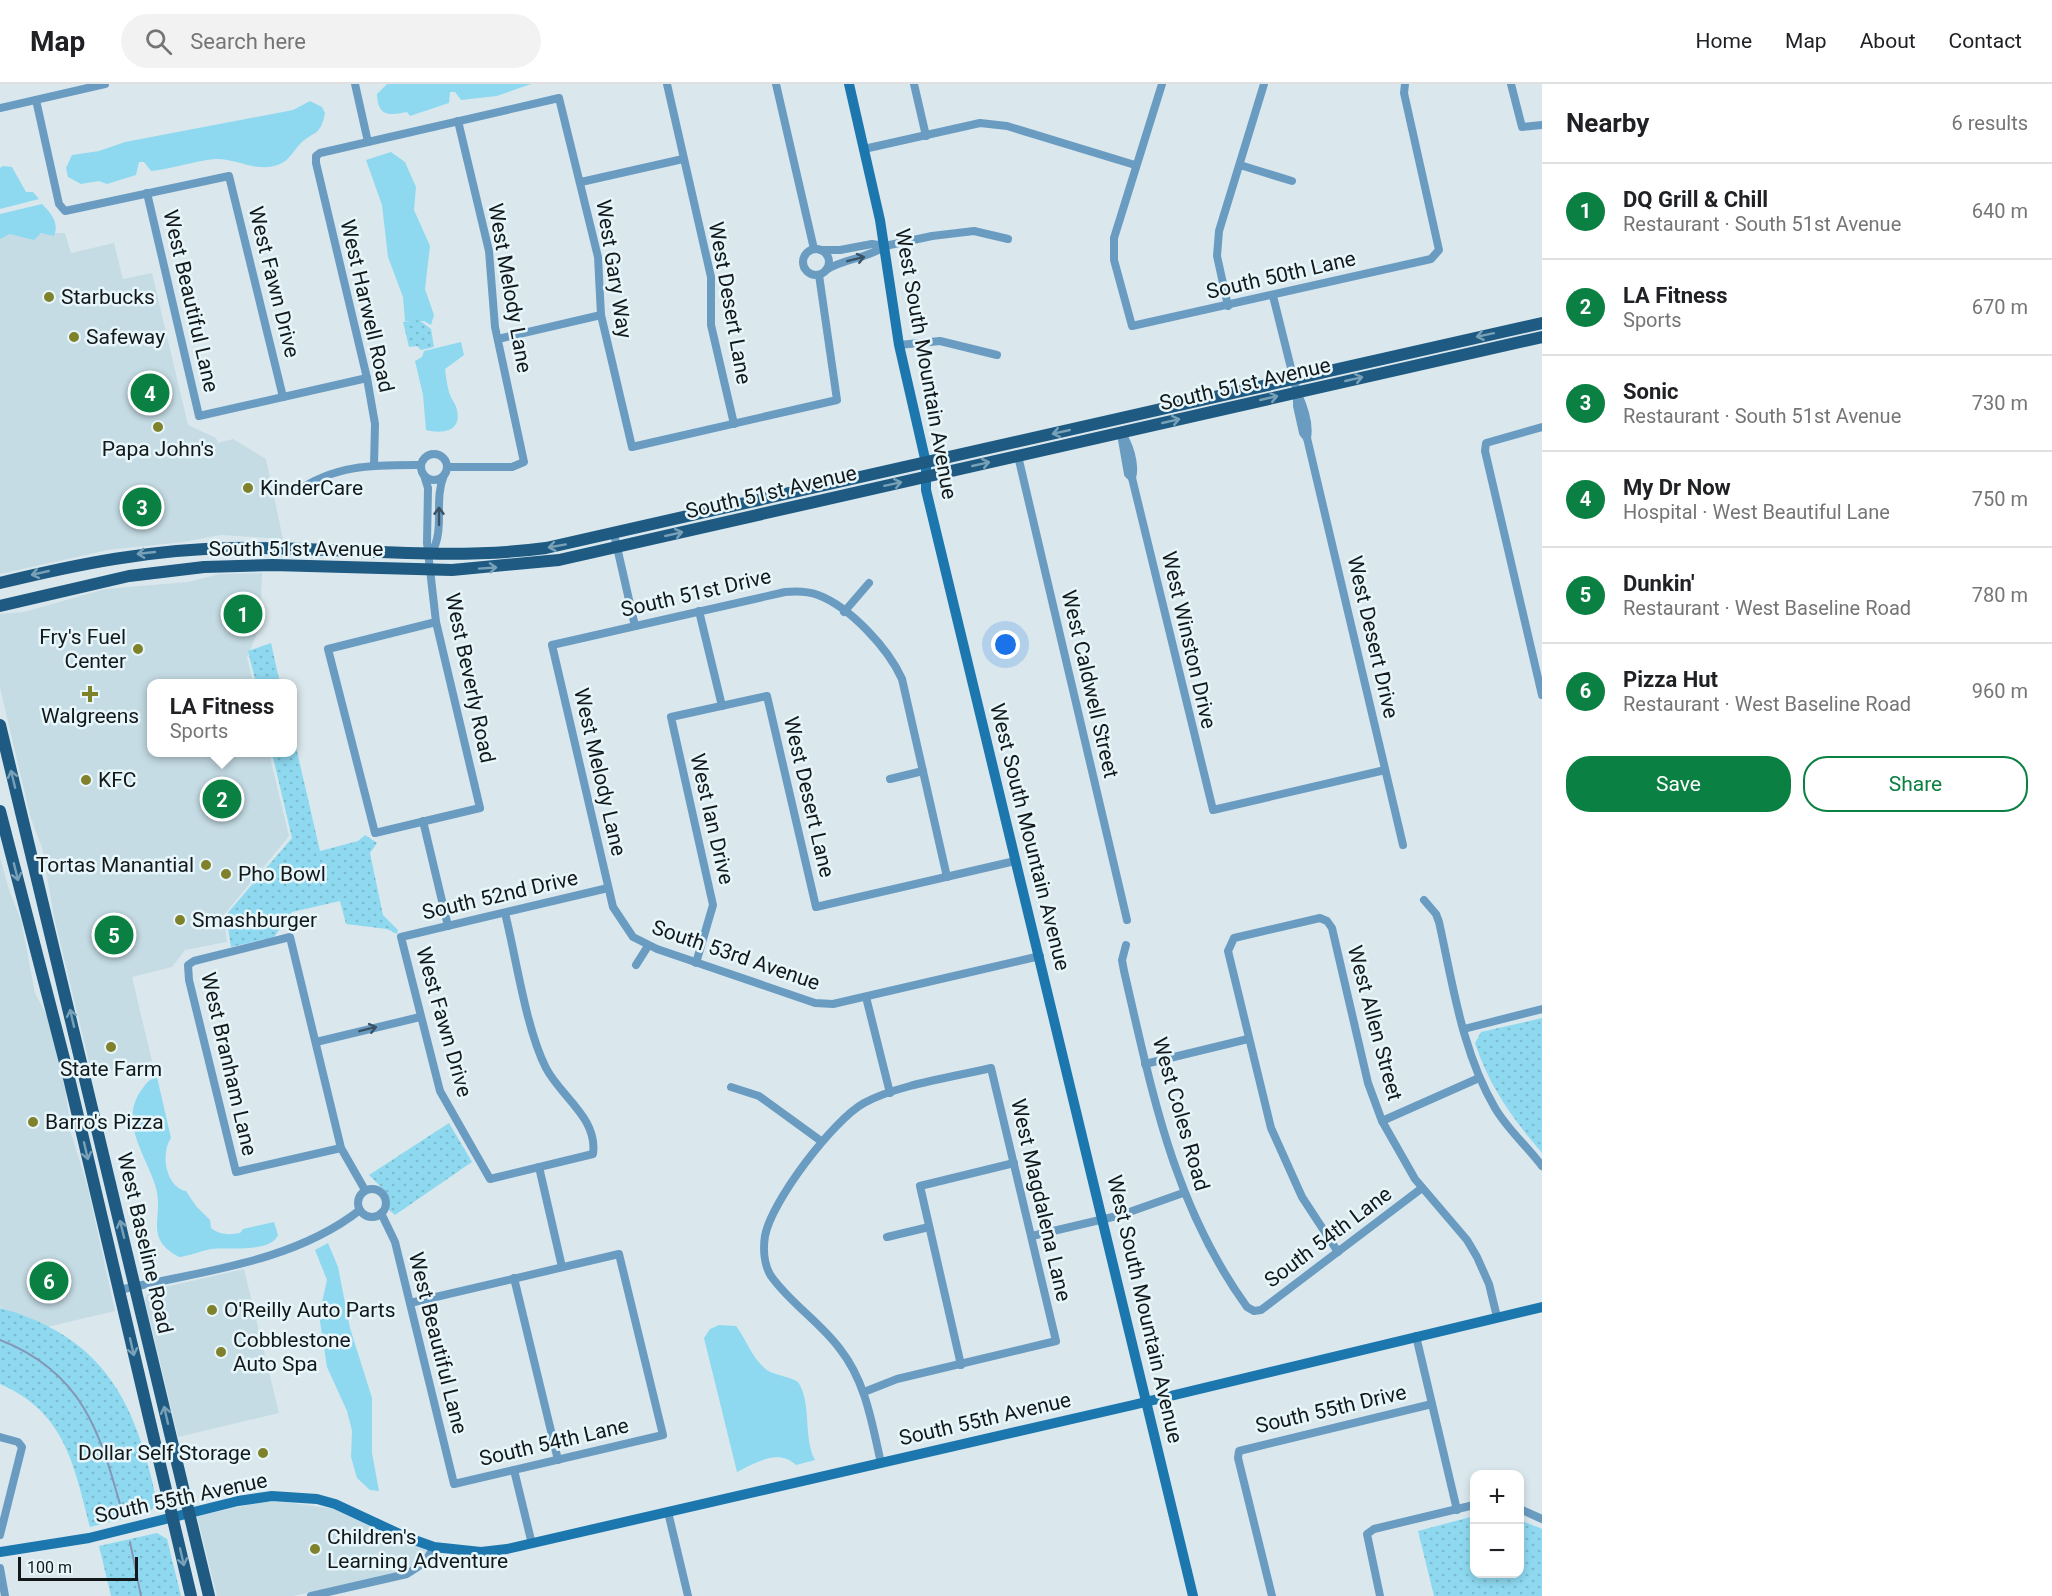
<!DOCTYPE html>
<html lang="en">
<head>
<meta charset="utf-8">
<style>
	:root { --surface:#fff; --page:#f2f2f2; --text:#202124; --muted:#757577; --line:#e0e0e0; --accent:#0b8043 }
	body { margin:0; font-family:Roboto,sans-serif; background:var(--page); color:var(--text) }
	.controls { position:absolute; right:18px; bottom:18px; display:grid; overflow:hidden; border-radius:12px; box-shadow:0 3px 9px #0003 }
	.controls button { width:54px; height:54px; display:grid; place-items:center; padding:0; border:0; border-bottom:2px solid var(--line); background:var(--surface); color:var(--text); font:30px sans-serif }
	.scale { position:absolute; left:18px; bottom:15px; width:120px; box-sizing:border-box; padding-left:6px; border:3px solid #13181a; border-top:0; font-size:16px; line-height:21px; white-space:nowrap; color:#13181a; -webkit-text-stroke:4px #e7f6fa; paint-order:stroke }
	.you { position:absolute; left:1006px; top:561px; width:21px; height:21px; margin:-15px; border:4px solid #fff; border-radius:50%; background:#1a73e8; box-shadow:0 0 0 9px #1a73e833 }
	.badge { display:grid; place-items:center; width:39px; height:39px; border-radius:50%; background:var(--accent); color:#fff; font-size:20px; font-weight:700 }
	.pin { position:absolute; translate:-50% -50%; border:3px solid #fff; box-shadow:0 2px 6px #0006 }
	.popup { position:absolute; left:147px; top:595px; width:150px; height:78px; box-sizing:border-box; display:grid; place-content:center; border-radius:12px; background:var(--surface); filter:drop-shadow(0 2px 4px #0005); font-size:20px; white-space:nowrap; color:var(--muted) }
	.popup b { font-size:22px; color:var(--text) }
	.popup::after { content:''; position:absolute; left:50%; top:100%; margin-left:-12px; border:12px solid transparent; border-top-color:var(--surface) }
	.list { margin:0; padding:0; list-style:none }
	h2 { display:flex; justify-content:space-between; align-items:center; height:78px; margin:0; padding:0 24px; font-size:26px }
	h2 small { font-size:20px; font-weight:400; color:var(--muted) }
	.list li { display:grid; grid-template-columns:39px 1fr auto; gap:18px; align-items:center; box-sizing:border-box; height:96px; padding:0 24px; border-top:2px solid var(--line) }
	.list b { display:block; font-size:22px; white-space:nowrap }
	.list p { margin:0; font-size:20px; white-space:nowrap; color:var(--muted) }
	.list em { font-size:20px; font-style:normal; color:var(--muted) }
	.actions { display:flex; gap:12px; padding:18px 24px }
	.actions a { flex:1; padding:14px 0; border:2px solid var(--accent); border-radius:24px; text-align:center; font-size:21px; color:var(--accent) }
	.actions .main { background:var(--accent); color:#fff }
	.icon { flex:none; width:33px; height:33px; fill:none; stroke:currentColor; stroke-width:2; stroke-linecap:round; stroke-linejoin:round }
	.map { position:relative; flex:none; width:1542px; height:1512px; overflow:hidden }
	header { display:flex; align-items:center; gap:36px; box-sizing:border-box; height:84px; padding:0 30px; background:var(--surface); border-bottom:2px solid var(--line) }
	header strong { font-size:28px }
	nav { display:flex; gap:33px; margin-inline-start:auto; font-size:21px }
	.search { width:420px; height:54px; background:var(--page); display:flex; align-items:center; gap:15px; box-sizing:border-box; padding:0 21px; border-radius:33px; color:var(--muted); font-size:22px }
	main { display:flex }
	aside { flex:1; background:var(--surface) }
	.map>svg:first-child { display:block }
</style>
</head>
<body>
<header>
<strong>Map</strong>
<div class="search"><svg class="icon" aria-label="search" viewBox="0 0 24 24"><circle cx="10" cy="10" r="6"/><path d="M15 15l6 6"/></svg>Search here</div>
<nav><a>Home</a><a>Map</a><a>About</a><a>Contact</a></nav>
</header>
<main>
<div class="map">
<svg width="1542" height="1512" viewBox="0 0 1542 1512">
	<defs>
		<pattern id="park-dots" width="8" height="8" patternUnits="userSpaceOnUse" patternTransform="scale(1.5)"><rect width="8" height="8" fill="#8ed9f0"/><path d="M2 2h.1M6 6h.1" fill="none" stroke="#7abacd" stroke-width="1.8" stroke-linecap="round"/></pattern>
	</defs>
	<rect width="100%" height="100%" fill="#dae8ed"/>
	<g fill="#c5dce4">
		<polygon points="65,149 71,169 114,159 123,195 152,189 188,341 216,354 218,359 233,355 266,375 283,455 221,451 183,458 108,466 0,490 0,150"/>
		<polygon points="262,489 260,543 247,573 253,599 152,600 152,668 269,669 289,752 223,832 227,858 185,866 172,883 132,893 152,977 92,990 54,833 42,764 31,735 0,604 0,530 24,528 105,505 188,498 219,490"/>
		<polygon points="0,774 10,809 21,836 35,909 48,934 66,1009 71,1049 88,1104 115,1227 47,1243 0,1223"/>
		<polygon points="244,1185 279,1329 178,1353 145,1216 147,1210 152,1206"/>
		<polygon points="280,1417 333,1425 402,1457 427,1466 412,1484 406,1487 293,1512 217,1512 197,1432 262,1418"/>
	</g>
	<g fill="#8ed9f0">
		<path d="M387,0h144l-34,12 -36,4 -6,-8h-5l-1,11 -39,13 -3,-4c-17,3 -29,6 -30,-18z"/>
		<path d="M310,17l12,6 3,6c-5,24 -10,17 -24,30 -6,6 -11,16 -19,20 -23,12 -44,-5 -67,-4 -22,2 -42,10 -64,12l-7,-9h-5l-3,13 -29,9 -8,-3 -18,3 -13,-7 -2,-9 6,-13 27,-4 26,-9 168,-32z"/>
		<polygon points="391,68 405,78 416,103 414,126 430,162 425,205 434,231 431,241 424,237 405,237 403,213 388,173 382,121 366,76"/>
		<polygon points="3,82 12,83 26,108 33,108 39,115 0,125 0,84"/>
		<path d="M42,120c8,8 18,19 12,32l-13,-3 -7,7 -24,-6 -10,5v-25z"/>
		<path d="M461,258l3,13 -19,14c1,8 2,16 4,23 2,7 7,12 8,18 5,22 -15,24 -31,20l-3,-35 -8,-34 7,-4 2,-6z"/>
		<path d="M157,993l14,61c-11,16 -5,49 15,53l10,15 14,14 1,8c9,7 18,7 29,5l3,-4 31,-7 4,13c-7,18 -50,12 -67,14 -11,2 -21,7 -32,8 -36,-19 -15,-39 -23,-69 -8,-30 -37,-64 -16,-96 5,-7 8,-13 17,-15z"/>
		<polygon points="328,1159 338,1183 350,1244 372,1314 372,1369 379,1407 370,1406 357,1394 351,1373 352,1347 347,1327 327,1283 319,1231 327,1196 315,1166"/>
		<path d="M719,1241l17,1c11,14 16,33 31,44 9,6 22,6 31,12 14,21 5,56 17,78l-19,5c-18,-17 -41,-2 -59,7l-33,-134 6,-9z"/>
	</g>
	<g fill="url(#park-dots)">
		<polygon points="419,236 431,245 434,263 421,266 417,262 409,263 403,238"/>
		<polygon points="271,559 280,599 256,599 248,567"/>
		<polygon points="293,650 320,767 358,757 365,751 377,759 370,769 383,831 398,846 397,850 387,845 346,840 340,817 292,828 274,853 231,863 226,831 292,754 272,669 292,668"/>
		<path d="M1542,934v135c-30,-35 -53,-67 -67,-110l6,-11z"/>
		<polygon points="449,1039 472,1078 395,1131 389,1126 387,1109 369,1091"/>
		<path d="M0,1224c105,29 136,95 157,194l-7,10 -60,15c-16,-62 -25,-115 -90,-143z"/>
		<polygon points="1474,1432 1474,1490 1520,1490 1520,1436 1542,1445 1542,1512 1434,1512 1418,1447"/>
		<polygon points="157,1449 167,1455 181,1512 111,1512 99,1462"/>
	</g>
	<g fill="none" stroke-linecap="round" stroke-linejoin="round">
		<g stroke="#8597b7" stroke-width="2">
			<path d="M0,1256c85,33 101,96 123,175"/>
			<polyline points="130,1458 141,1512"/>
		</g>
		<g stroke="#6a9cc2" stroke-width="8">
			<polyline points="355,0 368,58"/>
			<polyline points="667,0 711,193 711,241 734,340"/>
			<polyline points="776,0 814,165"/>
			<polyline points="914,0 926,52"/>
			<polyline points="1162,0 1114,154 1114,176 1132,242 1431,175 1439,166 1404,9 1405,0"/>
			<polyline points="1511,0 1522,43 1542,41"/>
			<polyline points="36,16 59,120 65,127 229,92 283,313"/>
			<polyline points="0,24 105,0"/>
			<polyline points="864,65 980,39 1007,42 1135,81"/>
			<polyline points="1240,81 1292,97"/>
			<polyline points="581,98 683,75"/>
			<polyline points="147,109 199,332 367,294"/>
			<circle cx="816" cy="178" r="13"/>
			<polyline points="821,166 840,166 872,160 885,162 932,152 974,147 1008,155"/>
			<path d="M826,186c19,-12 41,-11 59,-24"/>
			<path d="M1273,212l24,96c6,13 13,31 10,46"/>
			<polyline points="1228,222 1217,172 1219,147 1264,0"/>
			<polyline points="498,255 601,231"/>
			<polyline points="899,261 940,257 997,271"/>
			<polyline points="1297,308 1297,322 1303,349 1307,354 1403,761"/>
			<polyline points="1542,343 1486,359 1485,367 1542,611"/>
			<path d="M1121,348c8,12 15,32 11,46l81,332 172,-40"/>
			<polyline points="1121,350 1128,390 1132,394"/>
			<circle cx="434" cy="383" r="13"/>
			<polyline points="1018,372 1127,836"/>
			<polyline points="374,382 375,340 367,294 316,79 316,72 320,69 559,14 598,173 601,231 632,363 837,316 819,191"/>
			<polyline points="447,383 512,383 524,378 495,243 489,167 458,37"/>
			<polyline points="424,391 428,404 427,459 436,538 480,724 375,749 328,565 436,538"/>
			<path d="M296,408c39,-28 79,-27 125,-27"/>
			<polyline points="614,450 635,542"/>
			<path d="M431,470c15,-25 2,-52 13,-79"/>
			<polyline points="699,527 722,622"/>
			<polyline points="844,528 869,499"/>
			<polyline points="890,695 923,687"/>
			<polyline points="423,737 448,842"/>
			<path d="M947,793l-45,-198c-14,-31 -52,-72 -84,-84 -11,-4 -22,-4 -33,-3l-233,53 61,262 20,30 24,12 158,54 18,1 207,-48"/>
			<path d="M1424,816l12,14 3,8c14,63 23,130 56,186 13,22 32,38 47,58"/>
			<path d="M505,829c11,44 21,116 41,155 15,29 52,50 47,86l-103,25 -50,-88 -39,-154 207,-49"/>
			<path d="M1126,861l-4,15 2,11c28,120 49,234 123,336l7,4 7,-1 161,-122"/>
			<polyline points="696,879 713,821 671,633 767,612 816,823 1015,777"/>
			<polyline points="636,881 648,862"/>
			<polyline points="866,913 890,1009"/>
			<polyline points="1464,945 1542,925"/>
			<polyline points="316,958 420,933"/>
			<polyline points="1145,980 1248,955"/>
			<polyline points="731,1003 759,1012 821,1057"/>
			<polyline points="1382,1037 1479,994"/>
			<polyline points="341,1064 236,1088 189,896 188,881 194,877 290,853 341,1064 365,1106"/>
			<polyline points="539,1083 562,1183"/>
			<circle cx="372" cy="1119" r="14"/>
			<polyline points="381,1129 395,1158 454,1400 663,1351 619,1170 410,1219"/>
			<polyline points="1032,1152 1121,1131 1183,1109"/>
			<polyline points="887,1153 929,1143"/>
			<polyline points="1338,1168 1302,1113 1271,1044 1228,867 1234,854 1320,834 1327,837 1332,844 1368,999 1382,1037 1415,1095 1467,1156 1477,1173 1489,1200 1497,1233"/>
			<polyline points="514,1194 558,1376"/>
			<path d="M119,1206c82,-19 173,-27 241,-80"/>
			<polyline points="1416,1252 1457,1426"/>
			<polyline points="961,1281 920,1102 1014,1079"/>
			<path d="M864,1308l33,-13 159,-38 -65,-273c-38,9 -94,17 -127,35 -31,17 -93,99 -99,133 -2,13 -1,29 6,40 19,27 49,46 69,73 26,33 32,75 41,114"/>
			<polyline points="0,1353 18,1358 22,1363 0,1451"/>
			<polyline points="514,1386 532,1460"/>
			<polyline points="1520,1425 1542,1435"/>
			<polyline points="668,1428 688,1512"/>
			<polyline points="0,1484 5,1512"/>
			<polyline points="311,1512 407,1490 424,1479 434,1463"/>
			<polyline points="1272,1512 1238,1374 1239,1367 1432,1320"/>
			<polyline points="1380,1512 1367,1450 1374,1445 1474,1421"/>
		</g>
		<g stroke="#1c77ae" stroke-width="10">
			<polyline points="849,0 880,136 899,261 926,379 926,406 1193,1512"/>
			<polyline points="0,1468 89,1454 238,1417 272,1412 317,1415 335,1420 406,1453 434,1463 481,1468 507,1465 1133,1321 1542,1223"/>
		</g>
		<g stroke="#1e5a81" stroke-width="12">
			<path d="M0,499c78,-19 153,-34 233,-35 105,-2 208,14 313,0l996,-225"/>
			<polyline points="0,522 129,492 204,483 273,481 452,486 559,476 1542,253"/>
			<polyline points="0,641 209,1512"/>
			<polyline points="0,727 69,994 191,1512"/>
		</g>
	</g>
	<defs><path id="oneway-shaft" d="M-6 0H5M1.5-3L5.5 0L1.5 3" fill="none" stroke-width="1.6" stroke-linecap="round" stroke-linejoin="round" transform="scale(1.5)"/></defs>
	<g stroke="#3a5366">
		<use href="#oneway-shaft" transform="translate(856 175) rotate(-14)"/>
		<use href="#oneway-shaft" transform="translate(439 432) rotate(-90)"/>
		<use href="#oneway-shaft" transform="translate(368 945) rotate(-14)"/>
	</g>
	<g stroke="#78a0b7">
		<use href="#oneway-shaft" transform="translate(1485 251) rotate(168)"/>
		<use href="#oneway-shaft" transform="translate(1354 295) rotate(-13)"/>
		<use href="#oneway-shaft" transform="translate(1269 314) rotate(-13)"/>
		<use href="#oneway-shaft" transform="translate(1171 337) rotate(-13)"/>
		<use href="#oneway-shaft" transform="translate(1061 348) rotate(167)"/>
		<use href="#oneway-shaft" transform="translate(981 380) rotate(-13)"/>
		<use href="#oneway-shaft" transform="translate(893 400) rotate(-12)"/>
		<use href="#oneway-shaft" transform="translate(674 450) rotate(-13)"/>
		<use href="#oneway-shaft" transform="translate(557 462) rotate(170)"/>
		<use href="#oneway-shaft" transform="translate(146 469) rotate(174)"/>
		<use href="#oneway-shaft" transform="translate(488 484) rotate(-4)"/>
		<use href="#oneway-shaft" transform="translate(40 489) rotate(167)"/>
		<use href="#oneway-shaft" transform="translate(13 695) rotate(-104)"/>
		<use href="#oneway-shaft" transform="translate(16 788) rotate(76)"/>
		<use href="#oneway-shaft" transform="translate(72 934) rotate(-103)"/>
		<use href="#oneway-shaft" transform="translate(86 1067) rotate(77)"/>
		<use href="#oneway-shaft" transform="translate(122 1145) rotate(-104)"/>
		<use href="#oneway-shaft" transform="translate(132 1263) rotate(77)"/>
		<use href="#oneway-shaft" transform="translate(166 1331) rotate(-103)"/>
		<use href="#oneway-shaft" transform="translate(182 1473) rotate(77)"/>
	</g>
	<g fill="#80812b" stroke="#e7f6fa" stroke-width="2">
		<circle cx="49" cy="213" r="6"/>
		<circle cx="74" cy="253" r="6"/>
		<circle cx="158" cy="343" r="6"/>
		<circle cx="248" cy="404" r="6"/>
		<circle cx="138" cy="565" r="6"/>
		<path d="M87 601h6v6h6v6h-6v6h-6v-6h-6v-6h6z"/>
		<circle cx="86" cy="696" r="6"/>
		<circle cx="206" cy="781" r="6"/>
		<circle cx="226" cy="790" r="6"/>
		<circle cx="180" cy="836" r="6"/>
		<circle cx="111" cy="963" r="6"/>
		<circle cx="33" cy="1038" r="6"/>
		<circle cx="212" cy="1226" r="6"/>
		<circle cx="221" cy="1268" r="6"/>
		<circle cx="263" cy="1369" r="6"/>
		<circle cx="315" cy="1465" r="6"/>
	</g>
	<g text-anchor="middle" stroke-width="5" stroke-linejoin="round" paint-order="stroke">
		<g font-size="21" fill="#13181a" stroke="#e7f6fa">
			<text transform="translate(614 185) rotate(81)" y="7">West Gary Way</text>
			<text transform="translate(1281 191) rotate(-13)" y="7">South 50th Lane</text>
			<text transform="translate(274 198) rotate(76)" y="7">West Fawn Drive</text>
			<text transform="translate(510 204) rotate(80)" y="7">West Melody Lane</text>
			<text transform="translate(191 217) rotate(77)" y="7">West Beautiful Lane</text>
			<text transform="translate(730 219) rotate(80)" y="7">West Desert Lane</text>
			<text transform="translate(367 222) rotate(77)" y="7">West Harwell Road</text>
			<text transform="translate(926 280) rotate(80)" y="7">West South Mountain Avenue</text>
			<text transform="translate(1245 300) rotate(-13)" y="7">South 51st Avenue</text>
			<text transform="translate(771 408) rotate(-13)" y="7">South 51st Avenue</text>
			<text x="296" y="472">South 51st Avenue</text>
			<text transform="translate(696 509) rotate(-13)" y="7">South 51st Drive</text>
			<text transform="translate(1373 553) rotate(77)" y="7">West Desert Drive</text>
			<text transform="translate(1189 556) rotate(77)" y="7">West Winston Drive</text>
			<text transform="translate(470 594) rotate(78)" y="7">West Beverly Road</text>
			<text transform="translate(1090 600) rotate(77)" y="7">West Caldwell Street</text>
			<text transform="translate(600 688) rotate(77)" y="7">West Melody Lane</text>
			<text transform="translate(809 713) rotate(77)" y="7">West Desert Lane</text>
			<text transform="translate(712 735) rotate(77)" y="7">West Ian Drive</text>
			<text transform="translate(1030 753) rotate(76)" y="7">West South Mountain Avenue</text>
			<text transform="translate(500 811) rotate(-13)" y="7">South 52nd Drive</text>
			<text transform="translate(736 871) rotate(19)" y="7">South 53rd Avenue</text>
			<text transform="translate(444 938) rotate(74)" y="7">West Fawn Drive</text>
			<text transform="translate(1375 939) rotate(75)" y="7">West Allen Street</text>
			<text transform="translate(229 980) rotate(77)" y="7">West Branham Lane</text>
			<text transform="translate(1181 1030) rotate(74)" y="7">West Coles Road</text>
			<text transform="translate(1041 1116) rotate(77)" y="7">West Magdalena Lane</text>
			<text transform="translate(1328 1153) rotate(-37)" y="7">South 54th Lane</text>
			<text transform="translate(145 1159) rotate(77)" y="7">West Baseline Road</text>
			<text transform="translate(1145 1225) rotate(77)" y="7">West South Mountain Avenue</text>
			<text transform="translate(438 1259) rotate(76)" y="7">West Beautiful Lane</text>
			<text transform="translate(1331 1325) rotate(-13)" y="7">South 55th Drive</text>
			<text transform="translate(985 1335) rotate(-13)" y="7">South 55th Avenue</text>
			<text transform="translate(554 1358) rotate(-13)" y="7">South 54th Lane</text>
			<text transform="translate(181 1414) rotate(-12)" y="7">South 55th Avenue</text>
		</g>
		<g font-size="21" fill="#13181a" stroke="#e7f6fa" text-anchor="start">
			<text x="61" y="220">Starbucks</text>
			<text x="86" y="260">Safeway</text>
			<text x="158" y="372" text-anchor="middle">Papa John's</text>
			<text x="260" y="411">KinderCare</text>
			<text x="126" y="560" text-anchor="end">Fry's Fuel<tspan x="126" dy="24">Center</tspan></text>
			<text x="90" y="639" text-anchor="middle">Walgreens</text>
			<text x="98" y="703">KFC</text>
			<text x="194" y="788" text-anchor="end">Tortas Manantial</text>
			<text x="238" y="797">Pho Bowl</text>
			<text x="192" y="843">Smashburger</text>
			<text x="111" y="992" text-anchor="middle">State Farm</text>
			<text x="45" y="1045">Barro's Pizza</text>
			<text x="224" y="1233">O'Reilly Auto Parts</text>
			<text x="233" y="1263">Cobblestone<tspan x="233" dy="24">Auto Spa</tspan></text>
			<text x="251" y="1376" text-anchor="end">Dollar Self Storage</text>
			<text x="327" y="1460">Children's<tspan x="327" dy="24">Learning Adventure</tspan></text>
		</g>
	</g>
</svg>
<div class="controls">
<button>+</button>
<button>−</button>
</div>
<div class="scale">100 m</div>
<div class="you"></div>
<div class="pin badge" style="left:243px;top:530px">1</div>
<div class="pin badge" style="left:222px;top:715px">2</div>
<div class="popup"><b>LA Fitness</b>Sports</div>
<div class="pin badge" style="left:142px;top:423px">3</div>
<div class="pin badge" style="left:150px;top:309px">4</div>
<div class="pin badge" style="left:114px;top:851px">5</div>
<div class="pin badge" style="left:49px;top:1197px">6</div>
</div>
<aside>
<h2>Nearby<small>6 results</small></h2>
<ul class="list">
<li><span class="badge">1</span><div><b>DQ Grill &amp; Chill</b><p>Restaurant · South 51st Avenue</p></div><em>640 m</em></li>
<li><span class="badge">2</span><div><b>LA Fitness</b><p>Sports</p></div><em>670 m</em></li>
<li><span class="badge">3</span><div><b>Sonic</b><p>Restaurant · South 51st Avenue</p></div><em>730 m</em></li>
<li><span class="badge">4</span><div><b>My Dr Now</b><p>Hospital · West Beautiful Lane</p></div><em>750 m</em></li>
<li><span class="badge">5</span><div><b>Dunkin'</b><p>Restaurant · West Baseline Road</p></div><em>780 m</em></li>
<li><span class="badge">6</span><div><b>Pizza Hut</b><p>Restaurant · West Baseline Road</p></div><em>960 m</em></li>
</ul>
<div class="actions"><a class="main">Save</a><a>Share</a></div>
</aside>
</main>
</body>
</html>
